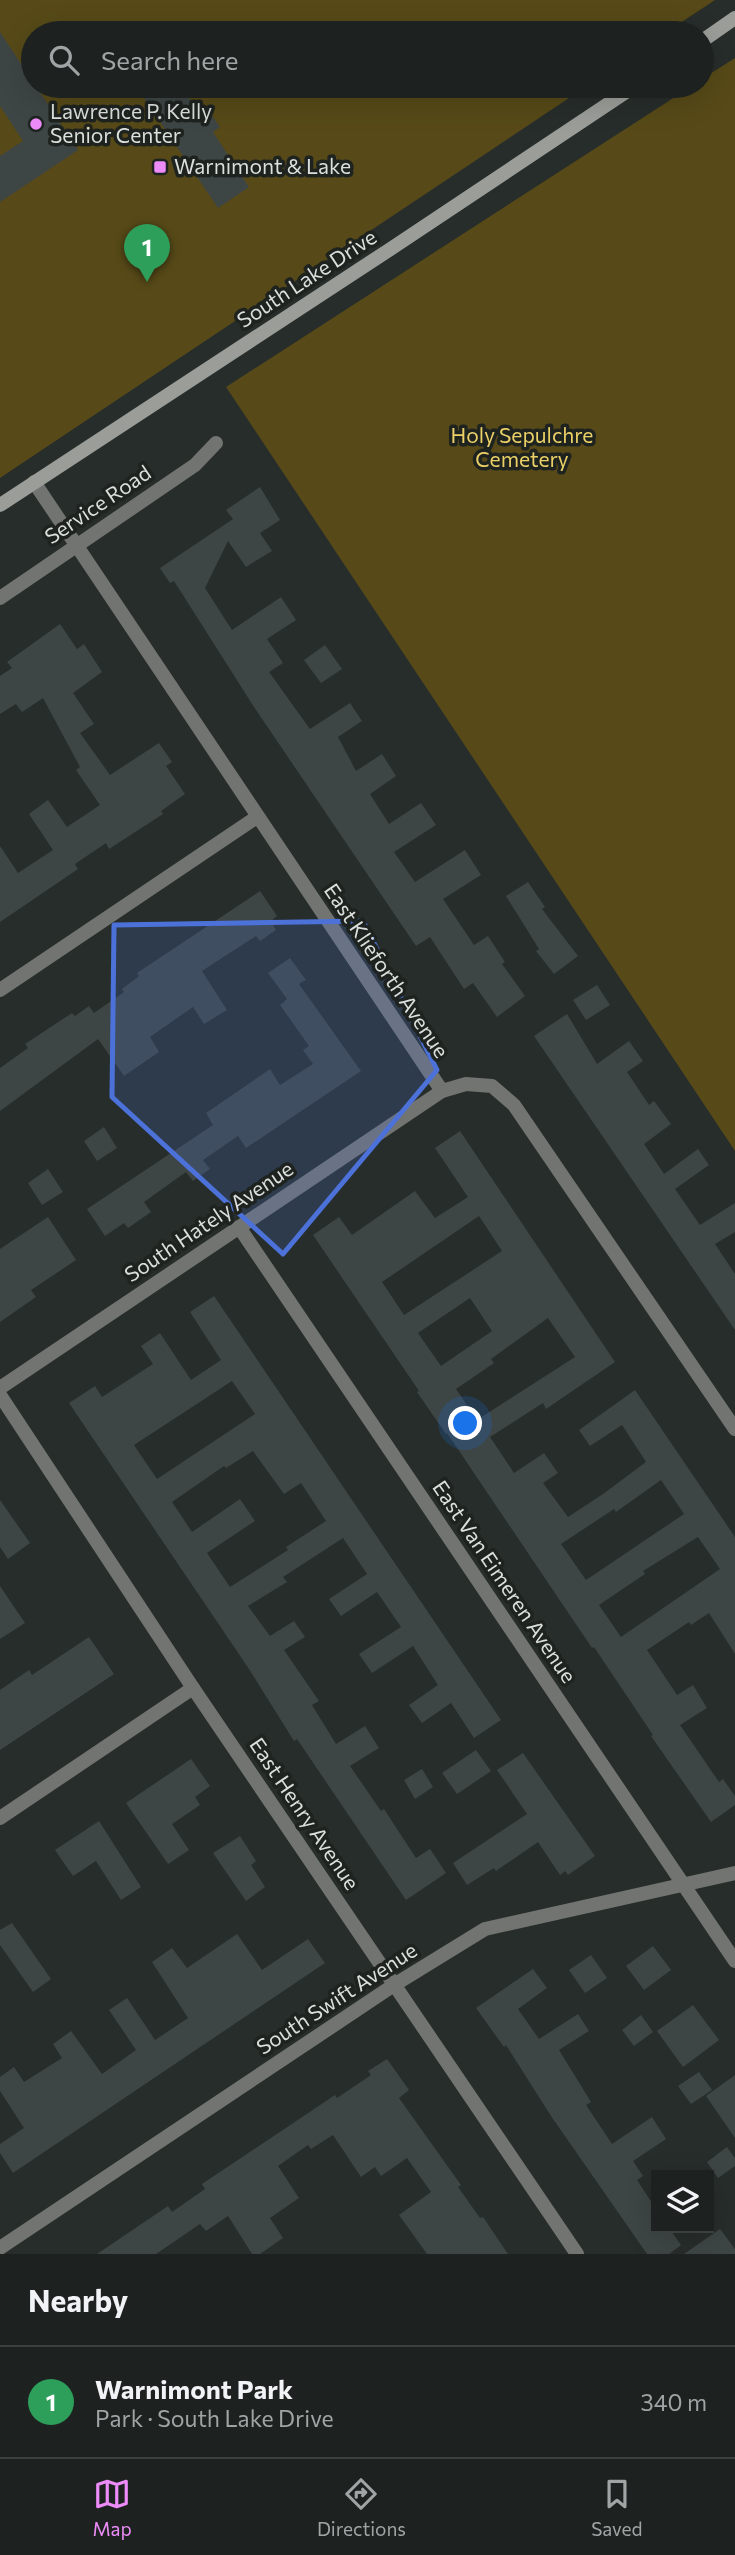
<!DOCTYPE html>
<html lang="en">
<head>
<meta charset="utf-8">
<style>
	:root { --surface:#1d2220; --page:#252a29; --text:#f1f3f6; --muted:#a0a4a5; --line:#3b3f3e; --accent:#ed8cf9 }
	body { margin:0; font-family:Commissioner,sans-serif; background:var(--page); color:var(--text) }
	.controls { position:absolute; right:21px; bottom:21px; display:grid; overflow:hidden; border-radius:0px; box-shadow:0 7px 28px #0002 }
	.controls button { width:63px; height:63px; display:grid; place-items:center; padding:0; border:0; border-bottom:2px solid var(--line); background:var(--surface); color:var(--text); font:35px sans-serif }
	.you { position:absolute; left:466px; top:1424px; width:24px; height:24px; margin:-18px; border:5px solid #fff; border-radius:50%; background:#1a73e8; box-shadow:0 0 0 10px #1a73e833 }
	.badge { display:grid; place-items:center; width:46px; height:46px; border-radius:50%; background:var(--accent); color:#fff; font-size:23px; font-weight:700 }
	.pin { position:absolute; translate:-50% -58px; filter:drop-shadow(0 2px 4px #0008) }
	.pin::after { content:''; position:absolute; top:37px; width:24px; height:21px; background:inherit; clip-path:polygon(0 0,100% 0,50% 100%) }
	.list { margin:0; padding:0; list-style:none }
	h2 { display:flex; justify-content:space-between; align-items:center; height:91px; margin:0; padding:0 28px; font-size:30px }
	h2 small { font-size:23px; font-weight:400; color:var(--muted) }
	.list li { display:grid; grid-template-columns:46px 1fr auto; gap:21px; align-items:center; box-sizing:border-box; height:112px; padding:0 28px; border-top:2px solid var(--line) }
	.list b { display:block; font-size:26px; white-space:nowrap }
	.list p { margin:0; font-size:23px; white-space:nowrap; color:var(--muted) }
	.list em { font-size:23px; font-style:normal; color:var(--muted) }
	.icon { flex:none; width:38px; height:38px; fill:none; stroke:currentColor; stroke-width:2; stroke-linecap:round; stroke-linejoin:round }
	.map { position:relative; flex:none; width:735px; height:2254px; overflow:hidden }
	.search { position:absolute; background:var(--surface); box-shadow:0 7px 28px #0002; left:21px; right:21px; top:21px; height:77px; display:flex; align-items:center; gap:18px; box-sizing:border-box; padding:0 24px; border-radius:38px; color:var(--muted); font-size:26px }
	.sheet { height:203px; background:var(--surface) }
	nav { display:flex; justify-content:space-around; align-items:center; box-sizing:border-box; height:98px; border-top:2px solid var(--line); background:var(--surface); font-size:19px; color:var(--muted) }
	nav a { display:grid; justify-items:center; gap:4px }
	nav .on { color:var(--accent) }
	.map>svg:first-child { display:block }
</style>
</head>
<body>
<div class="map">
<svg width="735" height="2254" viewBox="0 0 735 2254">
	<rect width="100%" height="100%" fill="#272d2a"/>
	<g fill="#574a18">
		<polygon points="0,0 715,0 665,33 33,33 33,86 587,86 0,478"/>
		<polygon points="735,58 735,1151 226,387 692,86 702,86 702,79"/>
	</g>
	<g fill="#3e4545" fill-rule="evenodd">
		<polygon points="0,32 33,82 33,86 36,86 78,150 0,202 0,156 23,141 0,106"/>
		<polygon points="156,86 181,86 199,112 206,107 220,127 213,132 249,187 218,208 142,95"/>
		<polygon points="260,487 280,520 260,533 272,551 246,567 228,541 205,588 232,630 281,597 296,620 267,639 283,663 269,672 310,729 350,703 362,721 338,737 356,771 382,754 396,776 370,794 389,824 421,803 436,825 394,852 415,882 465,850 481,875 443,899 474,945 488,936 505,962 502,964 525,996 497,1017 473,983 464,989 430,937 416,946 254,707 174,581 170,583 160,568 233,519 226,510"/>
		<polygon points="60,624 77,649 84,644 102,672 73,693 94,724 80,733 110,775 159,743 172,762 166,766 185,794 161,811 163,814 109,849 106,843 75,864 78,869 0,922 0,846 18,873 53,850 29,814 48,800 67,827 100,805 76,770 80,767 43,698 22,712 16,704 0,714 0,676 12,668 7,662"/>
		<polygon points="325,645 342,669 321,683 304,660"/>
		<polygon points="528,882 545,907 542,909 578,956 554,974 536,951 539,949 506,896"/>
		<polygon points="260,891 277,916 271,921 276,930 260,941 256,936 202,971 227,1010 204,1024 193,1007 150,1037 159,1052 124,1076 98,1039 0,1111 0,1068 28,1048 25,1044 72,1013 75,1016 89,1006 94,1013 124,992 122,989 139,976 137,973"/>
		<polygon points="290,958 306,980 299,984 361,1071 246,1148 238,1136 203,1160 210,1169 193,1181 186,1172 144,1202 151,1212 128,1228 124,1223 105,1236 87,1209 213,1125 206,1113 270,1069 280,1085 313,1064 303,1050 309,1046 280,1005 287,999 268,973"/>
		<polygon points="597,985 610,1005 586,1020 573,1000"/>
		<polygon points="567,1014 597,1064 629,1041 643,1061 627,1072 649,1105 654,1101 671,1124 644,1144 664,1174 698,1149 709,1165 675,1189 700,1225 735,1203 735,1232 715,1244 735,1274 735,1330 534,1036"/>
		<polygon points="104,1127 117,1148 97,1161 84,1141"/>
		<path d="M460,1131l155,231 -69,47 -3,-6 -53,34 24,36 30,-20 14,20 -15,10 25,34 35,-23 43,-32 -24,-37 -32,21 -11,-16 56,-40 100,147v117l-26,-41 -18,12 -2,-3 -42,28 30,45 16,-10 14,23 -27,17 39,57 4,-3 12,17v9l-24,17 -60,-86 2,-1 -59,-88 -2,1 -145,-215 -1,1 -29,-42 2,-1 -106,-156 26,-18 13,18 63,-44 20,27 33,-21 -33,-49zM479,1216l23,35 -98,64 -22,-33zM470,1298l22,33 -51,35 -23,-33zM548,1318l27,39 -98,63 -21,-31 38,-26 -3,-4zM661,1480l23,34 -98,66 -25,-36 53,-35 2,3zM698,1537l22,32 -99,68 -22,-32 46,-31 -2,-3z"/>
		<polygon points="48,1169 63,1192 42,1205 28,1183"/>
		<polygon points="48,1217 76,1260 31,1290 36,1297 0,1322 0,1249"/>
		<path d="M214,1296l287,424 -27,18 -23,-35 -29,20 -13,-18 29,-20 -25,-39 -41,27 -13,-19 42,-27 -24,-35 -36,24 -12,-17 38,-25 -24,-36 -60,39 4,5 -39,24 22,30 24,-15 11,16 -21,13 35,51 -7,4 24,39 29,-18 14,22 -29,18 31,45 3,-2 32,49 14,-9 16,24 -40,27 -109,-161 -3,2 -45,-72 -180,-266 26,-17 7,11 51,-33 -12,-18 19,-13 31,47 30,-20 -31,-48zM232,1381l23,33 -98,65 -23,-34zM253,1451l31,43 17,-11 25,38 -40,26 2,3 -58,37 -23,-34 48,-32 -15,-22 -48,33 -20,-30 52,-36 2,2z"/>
		<polygon points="0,1500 30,1543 8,1559 0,1547"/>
		<polygon points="0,1586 25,1623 0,1639"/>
		<polygon points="89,1637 114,1674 0,1750 0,1690 29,1670 32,1675"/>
		<polygon points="476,1750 491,1771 457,1794 442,1773"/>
		<polygon points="523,1753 595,1856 568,1875 565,1871 560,1875 538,1842 496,1871 494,1868 467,1885 453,1863 527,1814 497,1770"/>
		<polygon points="191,1759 210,1786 195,1797 200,1805 172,1824 189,1850 168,1864 126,1803"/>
		<polygon points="422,1769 433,1787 415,1799 404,1780"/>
		<polygon points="99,1821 141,1887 121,1900 96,1861 73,1876 55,1850"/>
		<polygon points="240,1836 256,1861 251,1865 265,1887 246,1901 213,1853"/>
		<polygon points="12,1923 51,1979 33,1992 0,1945 0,1930"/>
		<polygon points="237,1934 262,1970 308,1939 325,1963 13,2173 0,2153 0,2144 24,2128 0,2091 0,2077 14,2067 24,2082 62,2058 53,2044 71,2031 102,2074 136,2050 109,2010 127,1998 155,2040 188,2018 152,1962 172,1948 187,1968"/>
		<polygon points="653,1946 671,1970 644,1990 626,1966"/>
		<polygon points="591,1955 607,1978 585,1993 569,1970"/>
		<polygon points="533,1969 547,1988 518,2009 539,2039 578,2014 589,2031 559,2050 591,2102 586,2105 612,2144 652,2117 666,2139 633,2161 643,2176 637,2180 656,2209 656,2228 669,2228 681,2245 669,2254 647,2254 551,2116 506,2045 504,2047 476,2008"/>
		<polygon points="693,2005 719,2040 683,2067 657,2031"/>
		<polygon points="641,2015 653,2032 634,2046 622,2030"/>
		<polygon points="387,2059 409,2090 399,2098 461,2185 458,2187 480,2218 483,2217 508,2254 427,2254 399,2215 431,2192 407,2158 381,2176 375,2167 361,2177 333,2135 311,2149 308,2145 278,2166 299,2198 270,2218 283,2238 260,2254 252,2254 228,2216 206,2231 200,2224 156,2254 97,2254 168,2206 172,2212 205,2189 202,2184 335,2095 337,2098 371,2075 368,2071"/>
		<polygon points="699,2072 712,2090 691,2104 678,2086"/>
		<polygon points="735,2075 735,2138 706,2096"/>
		<polygon points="727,2147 735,2158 735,2166 718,2178 707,2162"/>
		<polygon points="720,2229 735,2249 735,2254 684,2254"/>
	</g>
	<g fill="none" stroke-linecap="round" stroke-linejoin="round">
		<g stroke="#727471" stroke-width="14">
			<polyline points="34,482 442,1091 466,1084 492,1086 514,1105 735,1429"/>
			<polyline points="0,598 195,465 216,443"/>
			<polyline points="0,990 257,817"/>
			<polyline points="239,1227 735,1961"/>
			<polyline points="0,1388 442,1091"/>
			<polyline points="0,1395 193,1688 577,2254"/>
			<polyline points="0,1818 193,1688"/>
			<polyline points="0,2248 394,1985 485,1929 735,1873"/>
		</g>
		<g stroke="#9a9d98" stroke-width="14">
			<polyline points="702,41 735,18"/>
			<polyline points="0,505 389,250 635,86"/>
		</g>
	</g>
	<path fill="#4c72d9" fill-opacity="0.2" stroke="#4c72d9" stroke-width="5" stroke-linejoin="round" d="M363,921l74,149 -154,184 -171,-157 2,-172z"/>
	<g fill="#ed8cf9" stroke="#1e2320" stroke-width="2.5">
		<circle cx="36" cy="124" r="7"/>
		<rect x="153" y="160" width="14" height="14" rx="3.5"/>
	</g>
	<g text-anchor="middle" stroke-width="7" stroke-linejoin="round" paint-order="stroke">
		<g font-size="21" fill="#dbdfdd" stroke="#1e2320" text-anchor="start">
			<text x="50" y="119">Lawrence P. Kelly<tspan x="50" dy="24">Senior Center</tspan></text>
			<text x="174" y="174">Warnimont &amp; Lake</text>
		</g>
		<g font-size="21" fill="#dbdfdd" stroke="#1e2320">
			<text transform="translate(307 279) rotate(-33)" y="7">South Lake Drive</text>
			<text transform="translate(98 505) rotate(-34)" y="7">Service Road</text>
			<text transform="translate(386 971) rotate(56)" y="7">East Klieforth Avenue</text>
			<text transform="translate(209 1222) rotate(-34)" y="7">South Hately Avenue</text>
			<text transform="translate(504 1582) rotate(56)" y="7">East Van Eimeren Avenue</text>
			<text transform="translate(304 1814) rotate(56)" y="7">East Henry Avenue</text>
			<text transform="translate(337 1999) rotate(-33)" y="7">South Swift Avenue</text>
		</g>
		<g font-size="21" fill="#ebd066" stroke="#1e2320">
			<text x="522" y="443">Holy Sepulchre<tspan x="522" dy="24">Cemetery</tspan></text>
		</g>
	</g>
</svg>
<div class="controls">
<button><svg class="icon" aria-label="layers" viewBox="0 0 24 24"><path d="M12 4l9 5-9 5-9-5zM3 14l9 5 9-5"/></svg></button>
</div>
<div class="you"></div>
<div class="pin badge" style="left:147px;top:282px;background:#2e9e5b">1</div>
<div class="search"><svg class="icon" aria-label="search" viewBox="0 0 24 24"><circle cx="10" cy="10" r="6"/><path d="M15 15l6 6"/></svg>Search here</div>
</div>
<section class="sheet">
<h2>Nearby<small></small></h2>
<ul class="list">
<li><span class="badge" style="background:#2e9e5b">1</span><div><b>Warnimont Park</b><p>Park · South Lake Drive</p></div><em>340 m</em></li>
</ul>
</section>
<nav>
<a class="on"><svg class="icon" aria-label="map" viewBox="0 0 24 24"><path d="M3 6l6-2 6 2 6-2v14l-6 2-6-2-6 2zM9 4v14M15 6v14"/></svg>Map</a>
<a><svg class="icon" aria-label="directions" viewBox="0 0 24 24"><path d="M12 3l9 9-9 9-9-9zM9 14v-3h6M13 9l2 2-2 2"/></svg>Directions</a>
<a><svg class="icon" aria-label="saved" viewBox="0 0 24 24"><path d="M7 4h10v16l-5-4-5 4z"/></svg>Saved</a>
</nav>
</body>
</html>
